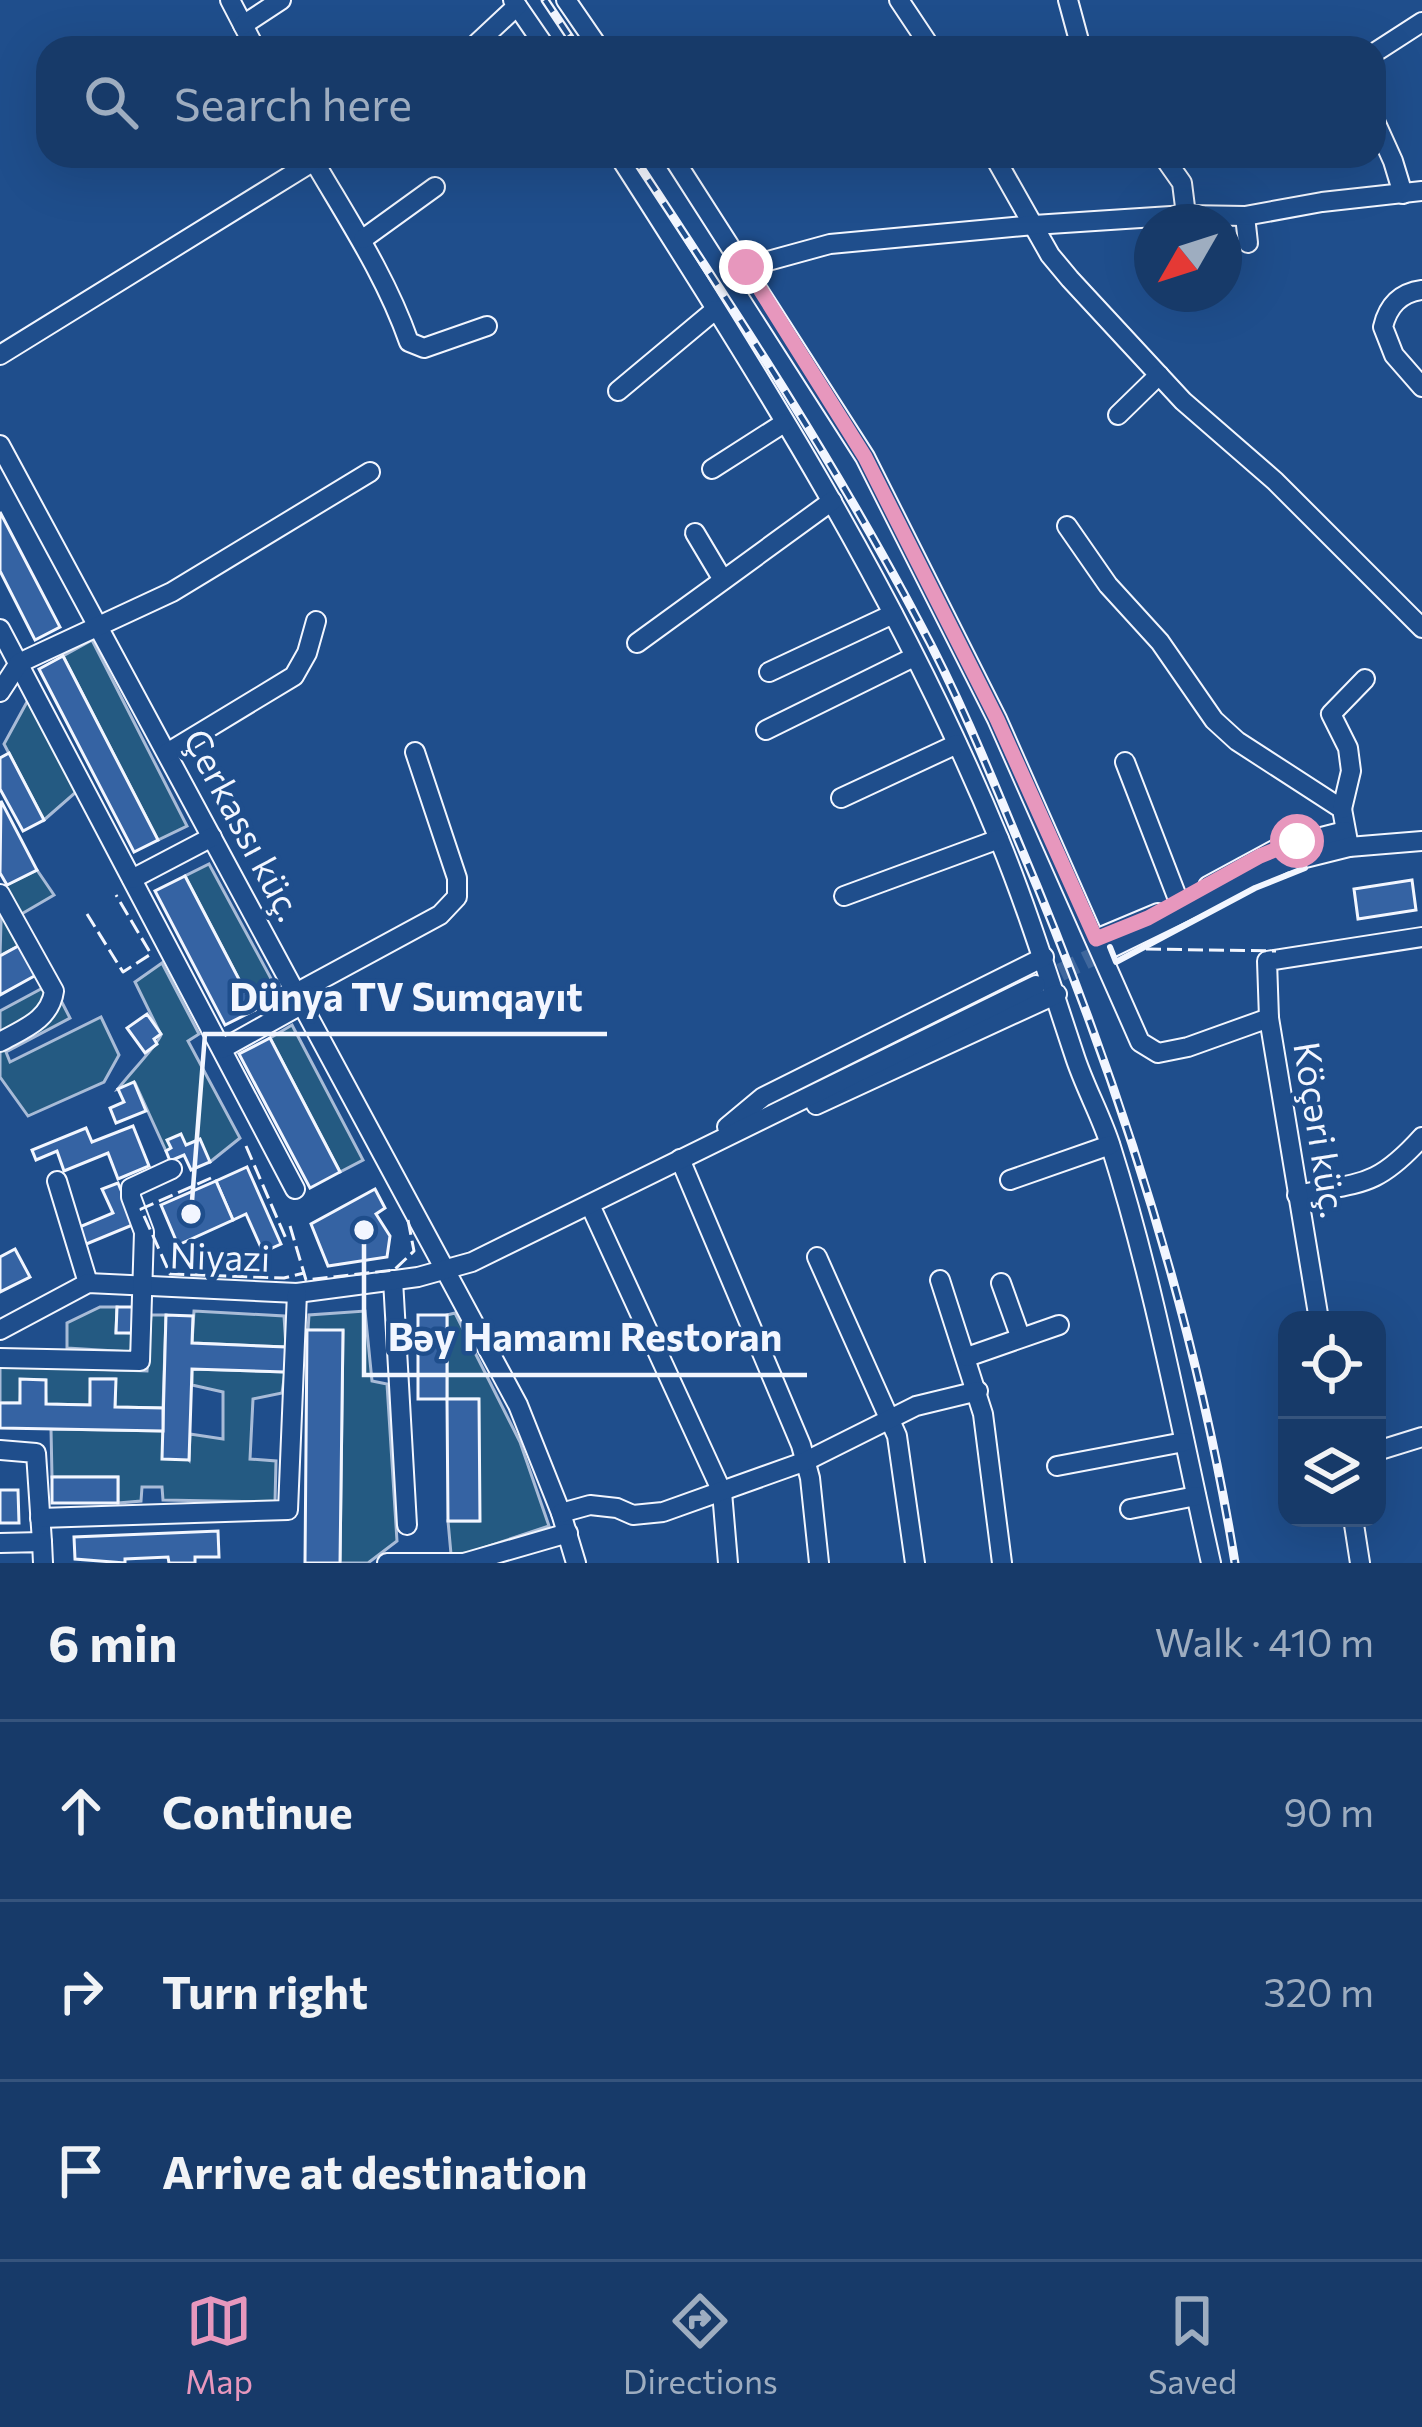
<!DOCTYPE html>
<html lang="en">
<head>
<meta charset="utf-8">
<style>
	:root { --surface:#173a69; --page:#20416f; --text:#f1f3f6; --muted:#9eadc0; --line:#36547d; --accent:#e797bd }
	body { margin:0; font-family:Commissioner,sans-serif; background:var(--page); color:var(--text) }
	.controls { position:absolute; right:36px; bottom:36px; display:grid; overflow:hidden; border-radius:24px; box-shadow:0 12px 48px #0002 }
	.controls button { width:108px; height:108px; display:grid; place-items:center; padding:0; border:0; border-bottom:3px solid var(--line); background:var(--surface); color:var(--text); font:60px sans-serif }
	.compass { position:absolute; left:1134px; top:204px; width:108px; height:108px; border-radius:50%; background:var(--surface); box-shadow:0 12px 48px #0002; rotate:231deg }
	.stop { position:absolute; width:36px; height:36px; margin:-27px; border:9px solid #e797bd; border-radius:50%; background:#fff }
	.stop.end { background:#e797bd; border-color:#fff; box-shadow:0 3px 12px #0008 }
	.list { margin:0; padding:0; list-style:none }
	h2 { display:flex; justify-content:space-between; align-items:center; height:156px; margin:0; padding:0 48px; font-size:51px }
	h2 small { font-size:39px; font-weight:400; color:var(--muted) }
	.list li { display:grid; grid-template-columns:78px 1fr auto; gap:36px; align-items:center; box-sizing:border-box; height:180px; padding:0 48px; border-top:3px solid var(--line) }
	.list b { display:block; font-size:45px; white-space:nowrap }
	.list em { font-size:39px; font-style:normal; color:var(--muted) }
	.icon { flex:none; width:66px; height:66px; fill:none; stroke:currentColor; stroke-width:2; stroke-linecap:round; stroke-linejoin:round }
	.map { position:relative; flex:none; width:1422px; height:1563px; overflow:hidden }
	.search { position:absolute; background:var(--surface); box-shadow:0 12px 48px #0002; left:36px; right:36px; top:36px; height:132px; display:flex; align-items:center; gap:30px; box-sizing:border-box; padding:0 42px; border-radius:36px; color:var(--muted); font-size:45px }
	.sheet { height:696px; background:var(--surface) }
	nav { display:flex; justify-content:space-around; align-items:center; box-sizing:border-box; height:168px; border-top:3px solid var(--line); background:var(--surface); font-size:33px; color:var(--muted) }
	nav a { display:grid; justify-items:center; gap:6px }
	nav .on { color:var(--accent) }
	.map>svg:first-child { display:block }
</style>
</head>
<body>
<div class="map">
<svg width="1422" height="1563" viewBox="0 0 1422 1563">
	<rect width="100%" height="100%" fill="#1f4e8c"/>
	<g fill="#245a82" stroke="#a8bbd7" stroke-width="3">
		<polygon points="92,640 187,826 158,840 63,656"/>
		<polygon points="33,691 83,786 44,820 4,744"/>
		<polygon points="209,864 281,997 255,1010 185,876"/>
		<polygon points="37,870 54,895 18,916 29,940 0,956 2,887"/>
		<path d="M162,963l37,71 -11,7 52,97 -30,24 -24,-17 -20,6 -31,-68 -17,6c11,-15 38,-42 43,-54l-26,-53z"/>
		<polygon points="52,983 70,1018 6,1052 10,1062 101,1017 119,1055 104,1082 28,1116 0,1077 0,1011"/>
		<polygon points="292,1025 363,1160 340,1172 270,1038"/>
		<polygon points="100,1307 117,1307 116,1332 133,1333 132,1352 67,1348 67,1323"/>
		<polygon points="194,1311 284,1316 286,1347 192,1343"/>
		<polygon points="365,1311 372,1381 387,1384 397,1541 368,1563 340,1563 343,1331 308,1330 309,1315"/>
		<polygon points="455,1313 520,1442 549,1526 468,1553 451,1554 448,1521 479,1521 478,1399 447,1399 447,1315"/>
		<polygon points="151,1315 166,1315 163,1408 115,1407 115,1379 91,1379 90,1405 46,1404 45,1380 21,1380 20,1403 0,1403 0,1366 147,1371"/>
		<polygon points="192,1369 285,1372 282,1393 253,1399 250,1459 276,1461 275,1502 163,1500 162,1487 142,1487 141,1501 118,1503 118,1477 52,1477 51,1429 163,1431 189,1460 190,1434 223,1439 223,1392 192,1385"/>
	</g>
	<g fill="#3563a3" stroke="#f2f6ff" stroke-width="3">
		<polygon points="0,512 60,627 35,640 0,571"/>
		<polygon points="63,656 158,840 134,852 39,669"/>
		<polygon points="9,753 44,820 23,831 0,789 0,758"/>
		<polygon points="1,801 37,870 7,885 0,873"/>
		<polygon points="185,876 255,1010 225,1025 155,891"/>
		<polygon points="1412,880 1416,910 1358,919 1354,889"/>
		<polygon points="22,944 38,974 0,995 0,956"/>
		<polygon points="147,1014 161,1034 154,1039 157,1044 145,1053 127,1028"/>
		<polygon points="270,1038 340,1172 310,1188 239,1054"/>
		<polygon points="134,1082 146,1111 116,1123 110,1108 124,1102 118,1089"/>
		<polygon points="133,1126 149,1166 118,1179 108,1153 64,1171 57,1151 36,1160 32,1150 86,1128 92,1142"/>
		<polygon points="181,1134 186,1145 200,1139 210,1162 191,1170 184,1155 170,1161 166,1151 171,1148 167,1140"/>
		<polygon points="247,1167 281,1244 263,1252 246,1214 233,1220 216,1181"/>
		<polygon points="216,1181 233,1220 178,1245 161,1205"/>
		<polygon points="118,1183 135,1224 84,1245 77,1228 113,1213 102,1189"/>
		<polygon points="375,1189 385,1208 376,1214 390,1236 387,1257 328,1266 311,1224"/>
		<polygon points="15,1249 30,1277 0,1292 0,1257"/>
		<polygon points="117,1307 134,1307 133,1333 116,1333"/>
		<polygon points="166,1315 193,1316 192,1343 286,1347 285,1372 192,1369 189,1460 162,1459"/>
		<rect x="418" y="1315" width="29" height="84"/>
		<polygon points="307,1330 343,1330 340,1563 305,1563"/>
		<polygon points="20,1379 46,1380 46,1404 90,1405 90,1379 116,1379 115,1407 163,1408 163,1431 0,1428 0,1403 20,1403"/>
		<polygon points="447,1399 479,1399 480,1521 448,1521"/>
		<rect x="52" y="1477" width="66" height="26"/>
		<polygon points="0,1490 18,1490 19,1523 0,1523"/>
		<polygon points="218,1531 219,1557 195,1557 195,1563 169,1563 168,1557 125,1559 125,1563 75,1559 74,1537"/>
	</g>
	<g fill="none" stroke-linecap="round" stroke-linejoin="round">
		<polyline stroke="#3f679d" stroke-width="18" stroke-dasharray="18 9" stroke-linecap="butt" points="1036,984 1113,947"/>
		<defs>
			<g id="minor">
				<polyline points="230,0 255,48"/>
				<polyline points="513,0 546,48"/>
				<polyline points="566,0 599,48"/>
				<polyline points="899,0 931,48"/>
				<polyline points="1068,0 1081,48"/>
				<polyline points="243,25 281,0"/>
				<polyline points="472,48 517,6"/>
				<polyline points="1374,53 1422,22"/>
				<polyline points="1374,119 1393,161 1403,194"/>
				<path d="M311,156c36,62 74,118 98,186l15,6 63,-22"/>
				<path d="M619,156c141,219 281,442 380,683 29,71 51,143 75,215 10,32 27,61 37,93 43,136 69,277 100,416"/>
				<polyline points="672,156 865,457 997,719 1140,1042 1158,1053 1188,1047 1269,1018"/>
				<polyline points="994,156 1050,255 1070,279 1183,401 1275,481 1422,628"/>
				<polyline points="1163,156 1182,183 1186,215"/>
				<polyline points="1245,216 1248,243"/>
				<polyline points="363,239 435,187"/>
				<polyline points="746,267 830,244 1034,225 1186,215 1245,216 1322,202 1422,191"/>
				<path d="M1422,290c-22,3 -34,16 -39,37l11,28 28,32"/>
				<polyline points="0,355 322,156"/>
				<polyline points="618,391 715,310"/>
				<polyline points="1118,415 1159,375"/>
				<polyline points="0,445 518,1405 561,1513 576,1563"/>
				<polyline points="712,469 784,423"/>
				<polyline points="1067,526 1108,585 1160,642 1214,720 1237,741 1342,809 1349,847"/>
				<polyline points="695,533 723,580"/>
				<polyline points="0,629 295,1189"/>
				<polyline points="637,643 832,501"/>
				<polyline points="769,672 893,614"/>
				<polyline points="0,692 19,663 172,592 370,472"/>
				<polyline points="766,730 914,657"/>
				<polyline points="167,753 294,676 307,653 316,621"/>
				<polyline points="1125,762 1179,902"/>
				<polyline points="841,798 957,744"/>
				<polyline points="1342,809 1351,771 1348,748 1331,714 1365,679"/>
				<polyline points="132,879 212,837"/>
				<polyline points="1208,886 1278,848 1345,831"/>
				<path d="M0,894l54,97c-4,29 -31,38 -54,51"/>
				<polyline points="844,896 999,839"/>
				<polyline points="1096,939 1158,913"/>
				<polyline points="1113,947 1285,863 1349,847 1422,841"/>
				<polyline points="296,993 440,915 457,897 457,878 415,752"/>
				<polyline points="222,1049 301,1005"/>
				<polyline points="816,1105 1057,994"/>
				<polyline points="727,1127 763,1097 1044,957"/>
				<polyline points="680,1159 801,1445 810,1478 819,1563"/>
				<polyline points="1010,1180 1110,1145"/>
				<polyline points="57,1181 88,1283"/>
				<path d="M1297,1195c64,-13 79,-7 125,-58"/>
				<polyline points="590,1205 722,1492 728,1563"/>
				<polyline points="817,1257 897,1436 915,1563"/>
				<polyline points="393,1280 407,1525"/>
				<polyline points="940,1280 983,1414 1002,1563"/>
				<polyline points="1001,1283 1020,1336"/>
				<polyline points="1319,1320 1269,1018 1267,961 1422,937"/>
				<polyline points="0,1330 88,1283 297,1293 418,1277 472,1262 1036,985"/>
				<polyline points="967,1357 1059,1325"/>
				<polyline points="0,1358 140,1361 144,1232 131,1197 131,1188 172,1169"/>
				<polyline points="0,1450 36,1453 42,1542"/>
				<polyline points="1377,1451 1422,1437"/>
				<polyline points="1057,1466 1184,1442"/>
				<polyline points="1130,1509 1196,1496"/>
				<polyline points="561,1513 590,1505 617,1508 633,1515 663,1512 806,1461 916,1406 978,1391"/>
				<polyline points="40,1518 288,1510 297,1293"/>
				<polyline points="1353,1518 1360,1563"/>
				<polyline points="0,1543 42,1542 43,1563"/>
				<polyline points="387,1563 464,1563"/>
				<polyline points="464,1563 568,1533"/>
			</g>
		</defs>
		<use href="#minor" stroke="#f2f6ff" stroke-width="22"/>
		<use href="#minor" stroke="#1f4e8c" stroke-width="18"/>
		<defs>
			<g id="rail">
				<polyline points="545,0 577,48"/>
				<path d="M633,156c100,152 200,303 285,464 39,72 70,148 101,223 98,231 176,472 216,720"/>
			</g>
		</defs>
		<use href="#rail" stroke="#f2f6ff" stroke-width="9"/>
		<use href="#rail" stroke="#1f4e8c" stroke-width="4.5" stroke-dasharray="14" stroke-linecap="butt"/>
		<g stroke="#f2f6ff" stroke-width="3" stroke-dasharray="15 6" stroke-linecap="butt">
			<polyline points="87,914 123,972 151,954 116,895"/>
			<polyline points="1146,949 1276,951"/>
			<polyline points="246,1146 287,1241"/>
			<polyline points="211,1178 141,1209 170,1274 284,1278 304,1273"/>
			<polyline points="290,1226 306,1280 394,1270 414,1251 407,1215"/>
		</g>
		<polyline stroke="#f2f6ff" stroke-width="6" points="1110,947 1116,962 1255,888 1305,868"/>
	</g>
	<g fill="none" stroke-linecap="round" stroke-linejoin="round">
		<polyline stroke="#e797bd" stroke-width="15" points="746,267 865,457 997,719 1096,939 1148,918 1260,856 1297,841"/>
	</g>
	<g text-anchor="middle" stroke-width="9" stroke-linejoin="round" paint-order="stroke">
		<g font-size="36" fill="#f2f6ff" stroke="#1f4e8c">
			<text transform="translate(243 825) rotate(62)" y="13">Çerkassı küç.</text>
			<text transform="translate(1320 1130) rotate(81)" y="13">Köçəri küç.</text>
			<text transform="translate(220 1257) rotate(2)" y="13">Niyazi</text>
		</g>
	</g>
	<path fill="none" stroke="#f2f6ff" stroke-width="4.5" d="M191 1214L205 1034H607M364 1230L364 1375H807"/>
	<g fill="#f2f6ff" stroke="#1f4e8c" stroke-width="4.5">
		<circle cx="191" cy="1214" r="12"/>
		<circle cx="364" cy="1230" r="12"/>
	</g>
	<g font-size="39" text-anchor="middle" font-weight="bold" fill="#f2f6ff" stroke="#1f4e8c" stroke-width="9" stroke-linejoin="round" paint-order="stroke">
		<text x="406" y="1011">Dünya TV Sumqayıt</text>
		<text x="585" y="1351">Bәy Hamamı Restoran</text>
	</g>
</svg>
<div class="controls">
<button><svg class="icon" aria-label="locate" viewBox="0 0 24 24"><circle cx="12" cy="12" r="6"/><path d="M12 2v4M12 18v4M2 12h4M18 12h4"/></svg></button>
<button><svg class="icon" aria-label="layers" viewBox="0 0 24 24"><path d="M12 4l9 5-9 5-9-5zM3 14l9 5 9-5"/></svg></button>
</div>
<svg class="compass" viewBox="-18 -18 36 36"><path d="M0-13l5 13h-10z" fill="#e53935"/><path d="M0 13l5-13h-10z" fill="#9eadc0"/></svg>
<div class="stop" style="left:1297px;top:841px"></div>
<div class="stop end" style="left:746px;top:267px"></div>
<div class="search"><svg class="icon" aria-label="search" viewBox="0 0 24 24"><circle cx="10" cy="10" r="6"/><path d="M15 15l6 6"/></svg>Search here</div>
</div>
<section class="sheet">
<h2>6 min<small>Walk · 410 m</small></h2>
<ul class="list">
<li><svg class="icon" aria-label="ahead" viewBox="0 0 24 24"><path d="M12 20V5M6 11l6-6 6 6"/></svg><div><b>Continue</b></div><em>90 m</em></li>
<li><svg class="icon" aria-label="right" viewBox="0 0 24 24"><path d="M7 20v-9h11M14 6l5 5-5 5"/></svg><div><b>Turn right</b></div><em>320 m</em></li>
<li><svg class="icon" aria-label="arrive" viewBox="0 0 24 24"><path d="M6 21V4h12l-3 4 3 4H6"/></svg><div><b>Arrive at destination</b></div></li>
</ul>
</section>
<nav>
<a class="on"><svg class="icon" aria-label="map" viewBox="0 0 24 24"><path d="M3 6l6-2 6 2 6-2v14l-6 2-6-2-6 2zM9 4v14M15 6v14"/></svg>Map</a>
<a><svg class="icon" aria-label="directions" viewBox="0 0 24 24"><path d="M12 3l9 9-9 9-9-9zM9 14v-3h6M13 9l2 2-2 2"/></svg>Directions</a>
<a><svg class="icon" aria-label="saved" viewBox="0 0 24 24"><path d="M7 4h10v16l-5-4-5 4z"/></svg>Saved</a>
</nav>
</body>
</html>
